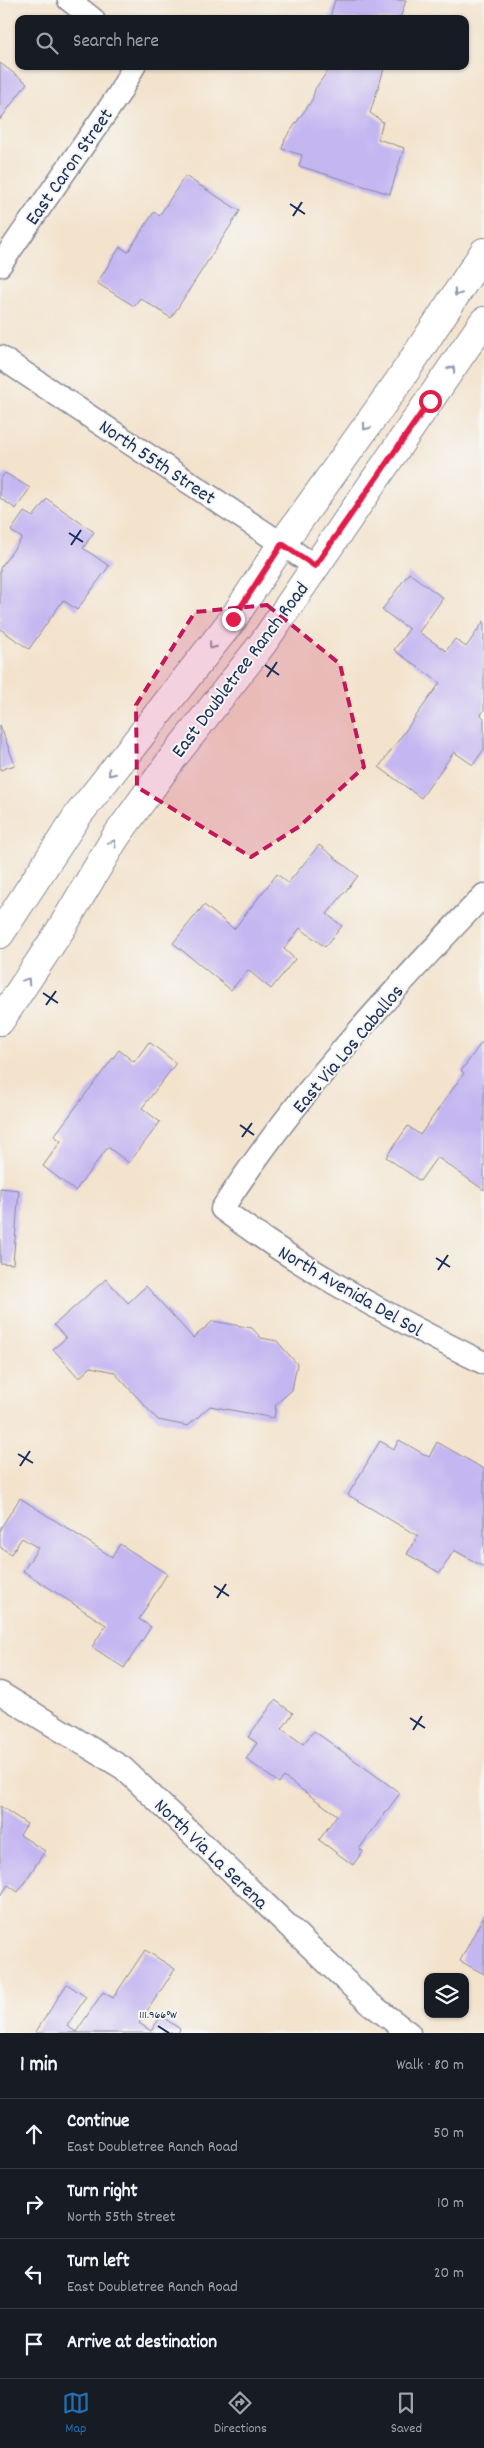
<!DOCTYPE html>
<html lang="en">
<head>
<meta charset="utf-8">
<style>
	:root { --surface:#171b24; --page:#242831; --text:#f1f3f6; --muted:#9ea1a6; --line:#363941; --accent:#1f6fb2 }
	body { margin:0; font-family:Dekko,sans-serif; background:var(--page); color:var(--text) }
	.controls { position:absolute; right:15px; bottom:15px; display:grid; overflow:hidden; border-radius:10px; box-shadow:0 1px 4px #0004 }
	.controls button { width:45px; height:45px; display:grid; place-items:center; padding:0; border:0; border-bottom:1px solid var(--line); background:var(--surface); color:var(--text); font:25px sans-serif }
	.stop { position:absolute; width:15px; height:15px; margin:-11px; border:4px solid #e11d48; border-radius:50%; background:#fff }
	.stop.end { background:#e11d48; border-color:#fff; box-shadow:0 1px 5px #0008 }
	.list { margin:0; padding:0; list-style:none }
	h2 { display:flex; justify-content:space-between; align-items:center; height:65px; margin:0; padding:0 20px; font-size:21px }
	h2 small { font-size:16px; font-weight:400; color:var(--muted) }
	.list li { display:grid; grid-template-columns:32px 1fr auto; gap:15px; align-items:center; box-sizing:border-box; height:70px; padding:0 20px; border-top:1px solid var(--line) }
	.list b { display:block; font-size:19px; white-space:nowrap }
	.list p { margin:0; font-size:16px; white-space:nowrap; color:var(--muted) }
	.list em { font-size:16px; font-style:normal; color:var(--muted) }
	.icon { flex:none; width:28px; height:28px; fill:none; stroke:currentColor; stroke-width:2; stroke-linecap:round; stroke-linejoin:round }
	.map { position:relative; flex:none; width:484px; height:2033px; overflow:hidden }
	.search { position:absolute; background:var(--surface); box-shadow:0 1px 4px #0004; left:15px; right:15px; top:15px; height:55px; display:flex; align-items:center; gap:12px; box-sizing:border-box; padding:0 18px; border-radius:10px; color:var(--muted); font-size:19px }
	.sheet { height:345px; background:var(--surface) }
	nav { display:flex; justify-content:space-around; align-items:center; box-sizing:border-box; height:70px; border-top:1px solid var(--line); background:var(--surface); font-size:14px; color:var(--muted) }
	nav a { display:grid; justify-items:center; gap:2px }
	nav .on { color:var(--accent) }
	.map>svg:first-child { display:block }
</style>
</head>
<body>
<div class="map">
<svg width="484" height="2033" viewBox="0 0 484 2033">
	<rect width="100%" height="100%" fill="#f6f6f2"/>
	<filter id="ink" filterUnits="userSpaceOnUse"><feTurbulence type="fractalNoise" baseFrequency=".02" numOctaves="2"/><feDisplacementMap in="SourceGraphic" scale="10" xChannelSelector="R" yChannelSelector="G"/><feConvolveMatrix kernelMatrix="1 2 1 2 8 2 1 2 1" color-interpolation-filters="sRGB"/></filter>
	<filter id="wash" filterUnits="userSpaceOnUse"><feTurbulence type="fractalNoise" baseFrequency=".0096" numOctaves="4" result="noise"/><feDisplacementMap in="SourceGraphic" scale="20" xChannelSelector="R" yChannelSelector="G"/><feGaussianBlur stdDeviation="1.12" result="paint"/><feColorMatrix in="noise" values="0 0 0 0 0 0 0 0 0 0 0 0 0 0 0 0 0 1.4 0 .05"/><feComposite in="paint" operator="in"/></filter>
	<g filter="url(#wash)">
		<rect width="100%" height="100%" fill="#f3e3cd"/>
		<g id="blocks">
			<g fill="#c4b6f1">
				<polygon points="335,0 406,0 400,19 333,19 330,17"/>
				<polygon points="0,63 27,83 0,120"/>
				<polygon points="331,66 385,66 370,113 383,122 378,139 404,148 390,194 299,166 302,155 282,149 285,139 312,100 315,89"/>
				<polygon points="185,176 240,211 171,318 140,298 134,306 97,283 120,247 128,252 154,212 159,216"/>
				<polygon points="5,473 30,488 16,509 0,498 0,480"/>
				<polygon points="47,499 94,532 83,548 109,566 77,610 63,600 29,649 0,629 0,568 22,538 11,531 24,512 33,517"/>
				<polygon points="409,573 443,598 419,632 446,651 455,639 466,647 484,621 484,710 481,715 484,718 484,749 473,765 454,752 421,798 379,767 440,683 394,650 409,629 382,610"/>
				<polygon points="0,725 15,765 0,770"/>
				<polygon points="319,845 358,876 327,914 342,926 325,947 300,928 284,949 295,959 271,989 248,970 231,990 173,943 204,905 234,929 277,874 288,883"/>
				<polygon points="149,1042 176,1063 142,1108 160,1122 129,1163 108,1147 75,1191 43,1166 61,1141 54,1136 119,1050 134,1062"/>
				<polygon points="482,1042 484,1043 484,1190 437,1157 420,1181 386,1157 408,1126 420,1135 464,1073 461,1071"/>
				<polygon points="0,1188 19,1190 13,1264 0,1263"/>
				<polygon points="106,1279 128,1303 146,1286 193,1338 213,1321 252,1328 261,1338 277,1341 297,1364 292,1390 276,1404 274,1418 210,1406 188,1426 158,1420 114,1372 91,1367 79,1378 53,1349 66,1338 54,1325"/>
				<polygon points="399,1440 429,1457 437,1442 484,1469 484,1567 454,1550 440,1573 407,1554 418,1536 348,1495 380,1441 394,1449"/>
				<polygon points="20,1498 112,1557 120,1544 167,1574 139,1619 151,1627 124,1668 92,1647 106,1625 23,1571 38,1548 22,1538 11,1554 0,1547 0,1529"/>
				<polygon points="275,1700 293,1713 282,1729 303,1744 314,1731 400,1793 359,1849 363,1851 353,1865 319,1840 337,1815 284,1777 279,1783 246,1759 257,1743 248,1737"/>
				<polygon points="0,1806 27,1824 20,1835 45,1851 18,1892 8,1885 0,1896"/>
				<polygon points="484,1915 484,1974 460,1961"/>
				<polygon points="145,1950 175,1969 139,2023 151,2031 161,2016 180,2029 178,2033 35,2033 67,1984 86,1997 67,2026 76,2032 103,1992 113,1998"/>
			</g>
		</g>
	</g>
	<g filter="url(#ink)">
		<use href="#blocks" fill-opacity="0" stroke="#878996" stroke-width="1"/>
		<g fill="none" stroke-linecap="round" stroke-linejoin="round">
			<defs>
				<g id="minor">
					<polyline points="69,0 93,19"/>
					<polyline points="0,265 119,94 134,66"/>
					<polyline points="0,357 315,566"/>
					<path d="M484,895c-94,98 -188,200 -262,314 81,61 171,109 262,154"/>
					<polyline points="0,1693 123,1768 368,2002 409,2033"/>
				</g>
				<g id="secondary">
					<polyline points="0,934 78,815 233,619 282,544 399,381 484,252"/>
					<polyline points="0,1021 61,929 115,838 175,755 263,643 484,321"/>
				</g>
			</defs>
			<use href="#minor" stroke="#878996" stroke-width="25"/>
			<use href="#secondary" stroke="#878996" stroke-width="30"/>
			<use href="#minor" stroke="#fff" stroke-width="22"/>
			<use href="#secondary" stroke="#fff" stroke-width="28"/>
		</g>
		<defs><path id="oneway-chevron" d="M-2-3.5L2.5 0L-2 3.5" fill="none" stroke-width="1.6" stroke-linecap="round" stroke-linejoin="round" transform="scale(1.25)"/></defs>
		<g stroke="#8d97ae">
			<use href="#oneway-chevron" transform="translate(457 293) rotate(123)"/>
			<use href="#oneway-chevron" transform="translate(452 369) rotate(-56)"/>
			<use href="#oneway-chevron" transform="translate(366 427) rotate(126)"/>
			<use href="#oneway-chevron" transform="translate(212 646) rotate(128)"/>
			<use href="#oneway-chevron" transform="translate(111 773) rotate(129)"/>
			<use href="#oneway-chevron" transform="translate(113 843) rotate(-59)"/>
			<use href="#oneway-chevron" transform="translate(27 981) rotate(-56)"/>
		</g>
	</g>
	<g fill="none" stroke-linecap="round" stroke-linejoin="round" filter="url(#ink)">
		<polyline stroke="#e11d48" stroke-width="6" points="233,619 282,544 315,566 430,401"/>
	</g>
	<path fill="#c2185b" fill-opacity="0.2" stroke="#c2185b" stroke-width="4" stroke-dasharray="10 6" stroke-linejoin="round" d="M267,605l73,59 24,103 -64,59 -49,31 -114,-70 -1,-82 59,-93z"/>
	<path fill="none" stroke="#1b2f5e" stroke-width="2" d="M290,204l15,10M293,216l9,-14M69,533l14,9M71,545l10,-15M265,665l14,10M267,677l10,-15M43,993l15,10M46,1005l10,-14M240,1125l14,10M242,1137l10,-14M436,1258l14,9M438,1270l10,-15M18,1454l15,9M20,1466l10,-15M214,1586l15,10M217,1598l9,-14M410,1718l15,10M413,1730l9,-14M158,2026l11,7"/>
	<g text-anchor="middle" stroke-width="4" stroke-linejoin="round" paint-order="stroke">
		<g font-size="20" fill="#1b2f5e" stroke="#f6f6f2">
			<text transform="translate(68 166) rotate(-55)" y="7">East Caron Street</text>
			<text transform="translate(158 461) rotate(34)" y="7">North 55th Street</text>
			<text transform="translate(239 669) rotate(-53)" y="7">East Doubletree Ranch Road</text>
			<text transform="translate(347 1048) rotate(-50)" y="7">East Via Los Caballos</text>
			<text transform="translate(351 1290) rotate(30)" y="7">North Avenida Del Sol</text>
			<text transform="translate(212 1853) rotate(44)" y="7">North Via La Serena</text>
		</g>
	</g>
	<g font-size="12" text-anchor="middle" fill="#1b2f5e" stroke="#f6f6f2" stroke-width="4" stroke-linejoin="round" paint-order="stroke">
		<text x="158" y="2018">111.966°W</text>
	</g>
</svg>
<div class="controls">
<button><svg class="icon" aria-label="layers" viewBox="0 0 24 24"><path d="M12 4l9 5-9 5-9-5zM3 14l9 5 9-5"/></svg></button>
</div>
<div class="stop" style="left:430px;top:401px"></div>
<div class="stop end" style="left:233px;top:619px"></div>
<div class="search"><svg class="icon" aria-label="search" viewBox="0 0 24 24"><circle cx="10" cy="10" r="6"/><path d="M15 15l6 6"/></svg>Search here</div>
</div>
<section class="sheet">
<h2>1 min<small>Walk · 80 m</small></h2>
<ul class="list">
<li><svg class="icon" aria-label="ahead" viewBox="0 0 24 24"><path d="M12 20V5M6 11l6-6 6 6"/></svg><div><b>Continue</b><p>East Doubletree Ranch Road</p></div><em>50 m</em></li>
<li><svg class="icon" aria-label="right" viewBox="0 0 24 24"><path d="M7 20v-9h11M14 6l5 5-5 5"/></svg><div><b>Turn right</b><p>North 55th Street</p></div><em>10 m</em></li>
<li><svg class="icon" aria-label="left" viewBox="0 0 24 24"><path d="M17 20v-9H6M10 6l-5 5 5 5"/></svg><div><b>Turn left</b><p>East Doubletree Ranch Road</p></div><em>20 m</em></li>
<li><svg class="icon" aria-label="arrive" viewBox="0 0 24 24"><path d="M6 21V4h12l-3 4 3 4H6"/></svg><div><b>Arrive at destination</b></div></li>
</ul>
</section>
<nav>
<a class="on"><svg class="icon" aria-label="map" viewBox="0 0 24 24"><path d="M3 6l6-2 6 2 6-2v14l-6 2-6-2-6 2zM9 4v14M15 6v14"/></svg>Map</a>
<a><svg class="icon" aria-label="directions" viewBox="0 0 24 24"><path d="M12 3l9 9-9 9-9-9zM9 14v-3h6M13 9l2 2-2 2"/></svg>Directions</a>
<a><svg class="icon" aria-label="saved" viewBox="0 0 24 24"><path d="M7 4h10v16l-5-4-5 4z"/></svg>Saved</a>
</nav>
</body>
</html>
